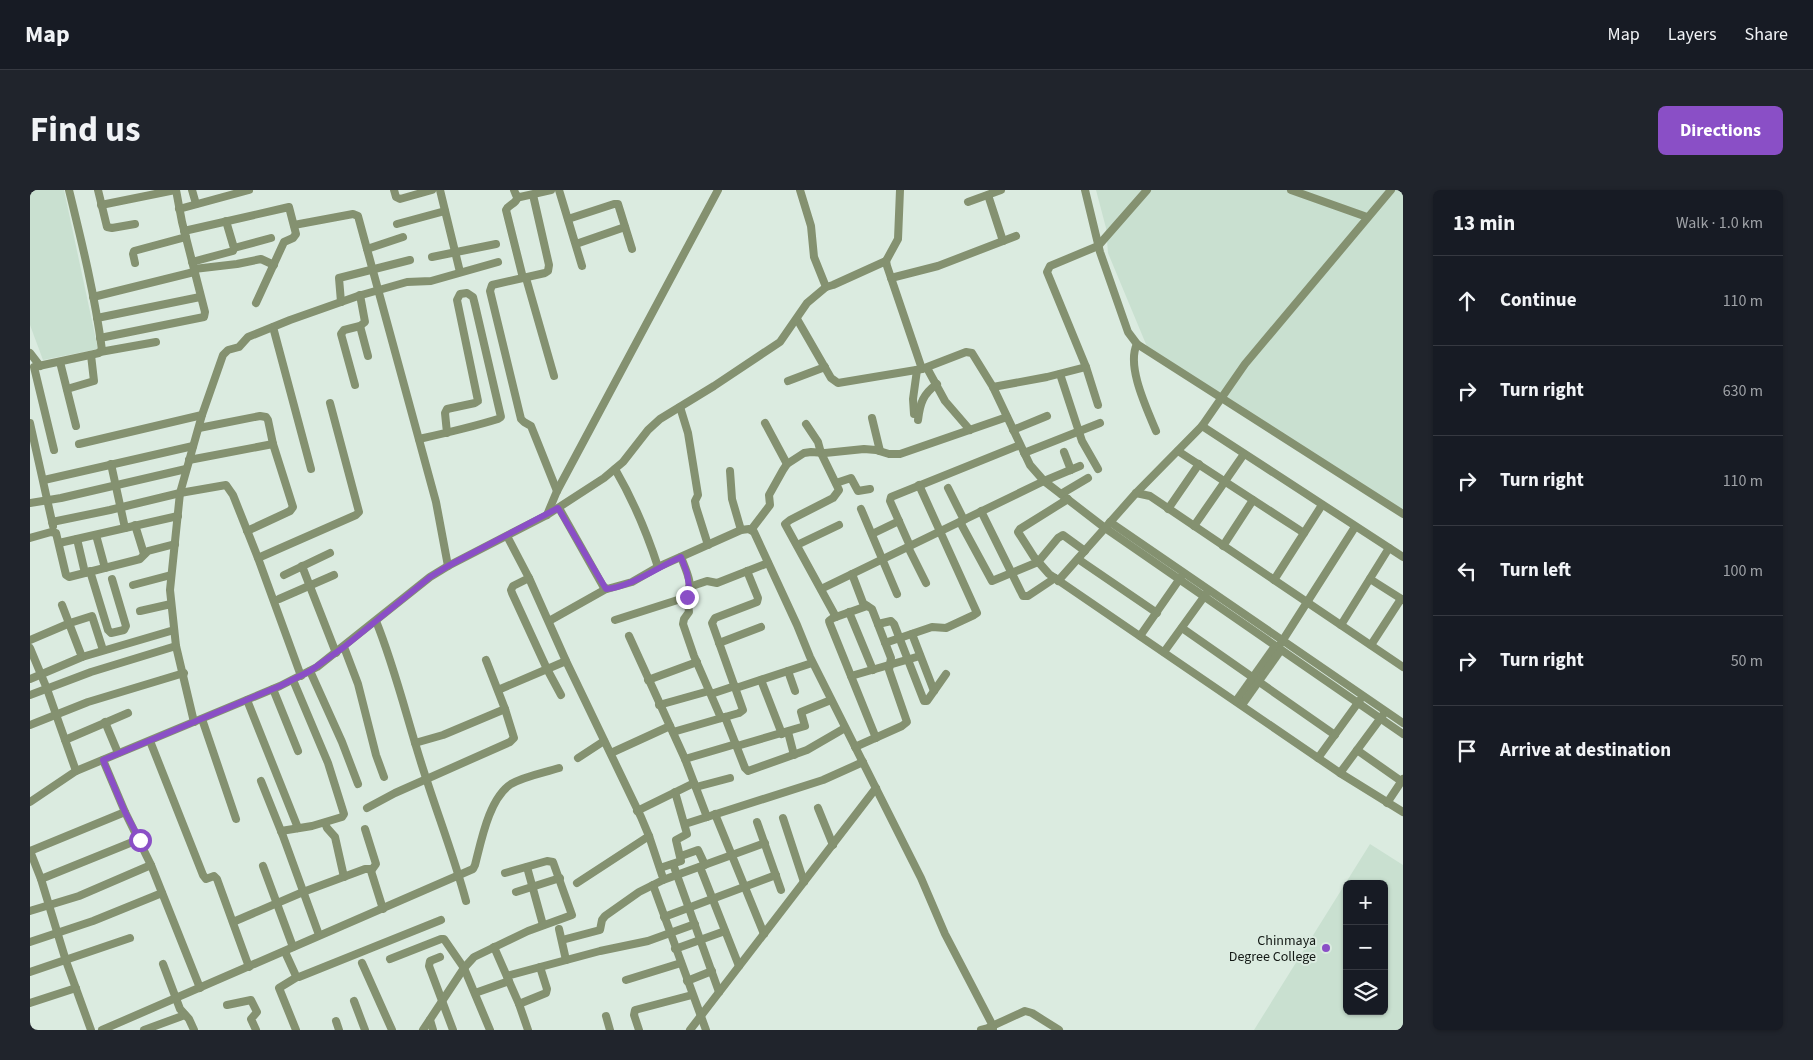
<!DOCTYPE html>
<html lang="en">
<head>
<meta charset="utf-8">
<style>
	:root { --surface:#171b24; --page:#20242c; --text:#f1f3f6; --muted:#9ea1a6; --line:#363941; --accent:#8a4fc6 }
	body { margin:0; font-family:"Source Sans 3",sans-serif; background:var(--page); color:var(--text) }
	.controls { position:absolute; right:15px; bottom:15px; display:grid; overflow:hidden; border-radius:8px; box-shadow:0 1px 4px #0004 }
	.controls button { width:45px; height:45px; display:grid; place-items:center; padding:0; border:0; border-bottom:1px solid var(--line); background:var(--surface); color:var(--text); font:25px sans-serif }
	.stop { position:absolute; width:15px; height:15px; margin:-11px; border:4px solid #8a4fc6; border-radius:50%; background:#fff }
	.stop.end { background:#8a4fc6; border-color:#fff; box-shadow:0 1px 5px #0008 }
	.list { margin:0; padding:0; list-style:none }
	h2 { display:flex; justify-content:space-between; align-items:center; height:65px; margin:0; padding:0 20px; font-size:21px }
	h2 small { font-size:16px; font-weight:400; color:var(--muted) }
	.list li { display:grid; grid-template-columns:32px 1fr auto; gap:15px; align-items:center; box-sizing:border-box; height:90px; padding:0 20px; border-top:1px solid var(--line) }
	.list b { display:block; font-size:19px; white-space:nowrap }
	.list em { font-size:16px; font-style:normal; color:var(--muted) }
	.icon { flex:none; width:28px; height:28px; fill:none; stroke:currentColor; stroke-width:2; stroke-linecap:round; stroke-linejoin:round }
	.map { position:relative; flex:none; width:1373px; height:840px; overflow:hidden; border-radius:8px }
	header { display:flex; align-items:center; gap:30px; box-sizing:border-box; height:70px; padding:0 25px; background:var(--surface); border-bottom:1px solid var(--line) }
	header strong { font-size:24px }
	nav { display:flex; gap:28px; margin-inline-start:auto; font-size:18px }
	.intro { display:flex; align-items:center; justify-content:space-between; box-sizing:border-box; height:120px; padding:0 30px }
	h1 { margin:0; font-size:35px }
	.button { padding:12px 22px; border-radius:8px; background:var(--accent); color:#fff; font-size:18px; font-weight:700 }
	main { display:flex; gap:30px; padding:0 30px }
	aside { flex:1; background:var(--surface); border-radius:8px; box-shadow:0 1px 4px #0004 }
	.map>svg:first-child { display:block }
</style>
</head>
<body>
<header>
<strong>Map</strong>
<nav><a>Map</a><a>Layers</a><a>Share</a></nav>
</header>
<div class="intro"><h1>Find us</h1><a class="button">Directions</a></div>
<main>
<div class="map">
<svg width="1373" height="840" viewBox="0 0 1373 840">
	<rect width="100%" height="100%" fill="#dbebe0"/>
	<g fill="#c9e0d0" fill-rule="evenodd">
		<polygon points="0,0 34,0 68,159 13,170 0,135"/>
		<polygon points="1066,0 1373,0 1373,321 1118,159 1078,63 1076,38"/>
		<path d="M1340,654l33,21v165h-149zM1317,694h37v127h-37z"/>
	</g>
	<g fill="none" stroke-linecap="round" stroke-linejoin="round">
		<g stroke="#849170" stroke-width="8">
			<polyline points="68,0 77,37 82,38 105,34"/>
			<polyline points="162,0 166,14"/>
			<polyline points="364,0 366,7 370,9 402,0"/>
			<polyline points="410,0 430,82"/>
			<polyline points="484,0 486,5 490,7 521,0"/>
			<polyline points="529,0 552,76"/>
			<polyline points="770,0 781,36 784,67 796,97"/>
			<polyline points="1055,0 1070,62 1098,142 1107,154 1373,324"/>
			<polyline points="1261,0 1337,27"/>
			<polyline points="503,5 519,75 518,81 515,83 462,95 460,101 491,229 494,232 501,236 527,301"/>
			<polyline points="958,5 973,51"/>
			<path d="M488,7c-3,8 -9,7 -12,13l17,68"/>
			<polyline points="938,12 971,0"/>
			<polyline points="71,15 145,0"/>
			<polyline points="149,19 219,0"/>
			<polyline points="538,29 584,14 588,14 602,59"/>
			<polyline points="367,34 415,21"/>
			<polyline points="264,35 323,24 328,26 406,312 418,376"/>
			<polyline points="154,41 259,17 266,44 263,48 254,52 226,113"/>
			<polyline points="546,54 595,37"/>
			<polyline points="204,58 241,48"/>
			<polyline points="337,59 373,47"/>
			<polyline points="402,67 466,54"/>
			<polyline points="856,71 857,76 892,179"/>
			<polyline points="162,72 203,61 204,58 196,31"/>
			<polyline points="105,73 103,64 104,61 156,47"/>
			<polyline points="164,79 207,74 231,69 244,75"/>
			<polyline points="496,88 524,186"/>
			<polyline points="861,88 908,76 986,46"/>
			<polyline points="63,107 164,82"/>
			<polyline points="311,112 309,88 380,70"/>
			<polyline points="67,128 170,107"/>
			<polyline points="767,129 801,188 808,193 892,179 936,162 942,163 963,197 1000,275 1014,291 1075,338 1373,544"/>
			<polyline points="330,136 338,166"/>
			<polyline points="243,137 281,279"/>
			<polyline points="70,148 174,127 175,122 152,32 146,0"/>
			<path d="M1107,154c-11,22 10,65 19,87"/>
			<polyline points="70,162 126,152"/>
			<polyline points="0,163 10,176"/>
			<polyline points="30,172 46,236"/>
			<polyline points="897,178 915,211 940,240"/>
			<polyline points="1030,184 1052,251 1068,279"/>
			<polyline points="758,191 795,177"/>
			<polyline points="325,195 311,144 314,140 330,136 335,132 330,105"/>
			<polyline points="963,197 1017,187 1056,177"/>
			<polyline points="37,199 64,191 61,165"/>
			<polyline points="1068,215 1056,177 1017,82 1020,76 1068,56 1117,0"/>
			<polyline points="650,217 658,243 668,305 665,311 666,317 678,355"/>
			<polyline points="884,224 883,209 887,180"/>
			<polyline points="842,228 850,261"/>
			<path d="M888,230c2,-17 5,-26 19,-36"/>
			<polyline points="0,233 23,336"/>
			<polyline points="735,233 757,274"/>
			<polyline points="776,234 788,252 791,263 809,300 803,308 760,330 755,334 806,427"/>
			<polyline points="1172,236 1373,367"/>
			<polyline points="169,238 230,226 236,227 238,230 243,254 263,317 260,321 217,341"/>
			<polyline points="983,240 1017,226"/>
			<path d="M389,249c27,-6 53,-12 79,-20l3,-2 -26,-112 -2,-8 -6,-4 -7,1 -3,6 21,101 -3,2 -28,6 -2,4 2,20"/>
			<polyline points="49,254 172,225 193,165 198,160 209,157 218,147 260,130 328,106 377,92 401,91 468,72"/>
			<path d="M24,260l-20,-83 65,-14 3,-3c-7,-54 -20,-107 -33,-160"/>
			<polyline points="1148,261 1274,343"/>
			<polyline points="1034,262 1041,280"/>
			<polyline points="994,263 1070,233"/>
			<polyline points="159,270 243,254"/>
			<polyline points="81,274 95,338"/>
			<path d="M585,279c18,31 32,64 43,98"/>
			<polyline points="700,281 702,309 711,340"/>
			<polyline points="14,290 163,256"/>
			<polyline points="806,293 821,288 828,301 840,299"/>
			<polyline points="918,298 934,330"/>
			<polyline points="1106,303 1120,306 1373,477"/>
			<polyline points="1031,304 1058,288"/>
			<polyline points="1038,309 990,339 988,342 1004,367 1019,384 1310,583 1373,622"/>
			<polyline points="0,313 31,308 156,279"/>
			<polyline points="529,318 573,396 577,399 602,392 628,377 711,340 719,339 724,342 767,435 780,467 891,688 915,744 963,836"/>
			<polyline points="831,319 867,404"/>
			<polyline points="1138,319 1169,274"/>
			<polyline points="951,321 993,406 998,406 1025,388"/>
			<polyline points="517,325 527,301 688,0"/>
			<polyline points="22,332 80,320 150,303 196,295 203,305 228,368 271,486"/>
			<polyline points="930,332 962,391 1008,372 1028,348 1033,345 1055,361"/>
			<polyline points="1080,332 1373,533"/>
			<polyline points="105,335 114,364"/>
			<polyline points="1164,336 1214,264"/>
			<polyline points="721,340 740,315 739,305 753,280 757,274 774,263 781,262 795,263 834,259 846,260 859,264 870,264 977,227"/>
			<polyline points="842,344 869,331"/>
			<polyline points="66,345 75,378"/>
			<polyline points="477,346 499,388 536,471 611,627 619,646 633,688 633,690 609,702 575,726 572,730 570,740 532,750"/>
			<polyline points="0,348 21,342 26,343 36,385 39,387 110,369 118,361 145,354"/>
			<polyline points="47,349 55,383"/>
			<polyline points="29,353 148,326"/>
			<polyline points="767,355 809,335"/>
			<polyline points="880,356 860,311 861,307 990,255"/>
			<polyline points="1193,356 1223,310"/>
			<polyline points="878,357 896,393"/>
			<polyline points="228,368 326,325 329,322 300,213"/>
			<polyline points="1048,369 1127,423"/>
			<polyline points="272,376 306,463"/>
			<polyline points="60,381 78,440 81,443 94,440 96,436 82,389"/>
			<polyline points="822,384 833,413 842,419 861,468 859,480 877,532 872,536 825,557"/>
			<polyline points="254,385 300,363"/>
			<polyline points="499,388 483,396 481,400 482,403 517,479 531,505"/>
			<polyline points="1340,389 1373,410"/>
			<polyline points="1244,390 1292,315"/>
			<polyline points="1028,391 1106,303 1172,236 1215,174 1361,0"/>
			<polyline points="103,395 141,385"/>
			<polyline points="659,397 677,391 687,393 738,373"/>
			<polyline points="791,399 1014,291 1050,276"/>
			<polyline points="657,407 659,422 654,429 653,434 664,466 691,528"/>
			<polyline points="249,409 304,385"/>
			<polyline points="837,416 803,428 799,431 800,434 846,548"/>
			<polyline points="110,421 141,414"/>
			<polyline points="819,422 843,480"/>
			<path d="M585,430l72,-23c8,-10 -2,-29 -6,-40"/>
			<path d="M346,431c21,52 33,107 51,160 13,40 28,79 39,120"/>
			<polyline points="519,431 576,399"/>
			<polyline points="848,434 861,431 864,434 894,511 897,511 916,484"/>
			<polyline points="1311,435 1359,358"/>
			<polyline points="1152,438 1305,545"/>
			<polyline points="882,444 904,501"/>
			<polyline points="599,446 655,569 677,627"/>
			<polyline points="1110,446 1151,387"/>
			<polyline points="0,450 40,433 62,426 73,460"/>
			<polyline points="689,453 731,437"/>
			<polyline points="855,453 902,437 916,438 944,425 947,423 889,295"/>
			<polyline points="1251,453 1325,337"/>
			<polyline points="1341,455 1371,409"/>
			<polyline points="314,457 328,494 346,565 354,587"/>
			<polyline points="0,458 17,499 46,581"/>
			<polyline points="1134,462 1176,404"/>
			<polyline points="52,467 144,440"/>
			<polyline points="280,481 312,552 328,594"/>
			<polyline points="758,481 765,501"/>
			<polyline points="821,486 890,466"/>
			<polyline points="0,489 52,467 32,415"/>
			<polyline points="618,490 667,472"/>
			<polyline points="731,490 752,544"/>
			<polyline points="706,498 782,473"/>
			<polyline points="243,499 268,561"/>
			<polyline points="468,500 536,471"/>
			<polyline points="681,504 705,496"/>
			<polyline points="0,505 61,482 146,456"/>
			<polyline points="217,510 268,638"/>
			<polyline points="1206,511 1245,456"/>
			<polyline points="629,515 679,501"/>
			<polyline points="1212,515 1251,460"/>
			<polyline points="695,527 715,578 718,581 777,560 815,538"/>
			<polyline points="172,529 206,629"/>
			<polyline points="75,532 88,563"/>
			<polyline points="164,532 146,456 140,400 150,303 172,225"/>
			<polyline points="0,535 58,512 154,483"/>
			<polyline points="643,542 709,523 713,520 682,433 685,428 727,412 728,408 717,381"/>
			<polyline points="758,542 764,565"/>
			<polyline points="35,550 98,523"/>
			<polyline points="120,551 173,685 176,689 184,686 187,689 219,777"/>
			<polyline points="385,553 413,545 475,519"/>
			<polyline points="707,556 775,536 771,522 801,510"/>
			<polyline points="1327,560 1371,591"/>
			<polyline points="581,563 640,536"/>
			<polyline points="548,568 574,551"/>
			<polyline points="1288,568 1330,510"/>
			<polyline points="655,569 706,554"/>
			<polyline points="73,570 95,622 121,675 170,798"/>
			<polyline points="1310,583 1353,525"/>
			<polyline points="231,591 253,646 289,745"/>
			<polyline points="666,597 700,588"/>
			<polyline points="0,612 46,581 250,496 287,477 400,387 418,376 517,325 574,288 593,272 618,240 630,229 684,196 750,152 777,113 796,97 803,95 856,71 868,49 870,0"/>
			<polyline points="1357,613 1373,589"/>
			<polyline points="337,618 365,603 480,552 484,548 475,519 456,470"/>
			<polyline points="788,618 803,655"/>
			<polyline points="607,621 664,593"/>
			<polyline points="685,624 734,744"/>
			<polyline points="753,628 774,692"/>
			<polyline points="727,632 751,700"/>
			<polyline points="295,633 297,638 305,647 314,687"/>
			<polyline points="655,634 793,590 833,572"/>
			<polyline points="335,639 346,674 341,681 353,719"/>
			<polyline points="251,641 282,636 312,627 314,624 298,573 263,490"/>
			<polyline points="0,661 11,689 36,771 61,840"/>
			<polyline points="0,661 95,622"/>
			<polyline points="651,666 668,660 675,675"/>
			<polyline points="643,674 689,802"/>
			<polyline points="233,676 263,757"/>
			<polyline points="497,677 513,735"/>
			<polyline points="670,677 709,776"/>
			<polyline points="630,678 651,671 646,650 657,644 645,602"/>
			<polyline points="11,689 110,649"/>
			<polyline points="633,690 735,653"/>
			<polyline points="547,693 619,646"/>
			<polyline points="623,695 676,840"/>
			<polyline points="486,702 530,688"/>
			<polyline points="0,721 49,706 121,675"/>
			<polyline points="634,727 746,685"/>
			<polyline points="203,732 273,702 335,679 342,679"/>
			<polyline points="529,739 536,770"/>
			<polyline points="0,752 63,731 132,703"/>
			<polyline points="464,757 489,814 498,840"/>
			<polyline points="645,759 695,741"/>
			<polyline points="255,762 266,786 269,787 411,730"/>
			<polyline points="410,767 400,771 399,776 423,840"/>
			<polyline points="360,769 411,749 414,749 434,778 460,840"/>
			<polyline points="332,773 362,840"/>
			<polyline points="133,774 150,819 159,829 164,840"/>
			<polyline points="0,782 100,748"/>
			<polyline points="477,786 570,761 618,751 665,734"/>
			<polyline points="596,790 651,773"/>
			<polyline points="657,791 682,781"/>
			<polyline points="445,803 479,791"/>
			<polyline points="324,811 335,840"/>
			<polyline points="0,813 46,798"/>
			<polyline points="489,814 516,803 517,799 510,777"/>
			<polyline points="197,815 221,810 227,822 221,829 226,840"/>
			<polyline points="576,826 580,840"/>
			<polyline points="400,830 403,840"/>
			<polyline points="306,831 309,840"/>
			<polyline points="960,837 995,821 1002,823 1029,840"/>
			<path d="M72,840l371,-161 2,-4c6,-23 14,-67 36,-81 14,-8 32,-11 48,-16"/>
			<polyline points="114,840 155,825"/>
			<polyline points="266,840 249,798 267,787"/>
			<polyline points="393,840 434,778 444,767 498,741 542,725 523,672 517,671 475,683"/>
			<polyline points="609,840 604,825 605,820 662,805"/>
			<polyline points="660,840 846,598"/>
			<polyline points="951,840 959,838 963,839"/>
		</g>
	</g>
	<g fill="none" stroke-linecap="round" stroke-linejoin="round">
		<path stroke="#8a4fc6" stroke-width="6" d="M110,650l-15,-28 -22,-52 177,-74 30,-15 34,-24 86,-70 18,-11 110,-58 48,81c25,-2 52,-22 75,-32l6,16 3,20 -3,4"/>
	</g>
	<circle fill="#8a4fc6" stroke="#dbebe0" stroke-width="2" cx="1296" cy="758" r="5"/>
	<g text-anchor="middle" stroke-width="4" stroke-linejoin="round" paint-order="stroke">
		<g font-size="14" fill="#121814" stroke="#dbebe0" text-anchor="end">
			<text x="1286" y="755">Chinmaya<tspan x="1286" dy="16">Degree College</tspan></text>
		</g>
	</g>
</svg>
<div class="controls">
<button>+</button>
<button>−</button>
<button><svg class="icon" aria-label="layers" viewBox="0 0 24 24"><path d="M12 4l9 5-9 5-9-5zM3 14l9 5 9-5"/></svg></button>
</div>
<div class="stop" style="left:110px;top:650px"></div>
<div class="stop end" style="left:657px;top:407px"></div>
</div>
<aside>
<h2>13 min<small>Walk · 1.0 km</small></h2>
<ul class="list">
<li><svg class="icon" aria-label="ahead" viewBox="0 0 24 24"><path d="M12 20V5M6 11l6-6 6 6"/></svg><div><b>Continue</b></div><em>110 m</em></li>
<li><svg class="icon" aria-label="right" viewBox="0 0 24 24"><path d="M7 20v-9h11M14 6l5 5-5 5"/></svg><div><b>Turn right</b></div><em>630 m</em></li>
<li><svg class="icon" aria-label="right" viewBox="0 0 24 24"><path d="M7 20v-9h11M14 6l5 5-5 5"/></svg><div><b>Turn right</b></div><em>110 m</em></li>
<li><svg class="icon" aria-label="left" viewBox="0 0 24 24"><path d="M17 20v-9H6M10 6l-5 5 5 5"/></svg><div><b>Turn left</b></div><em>100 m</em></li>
<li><svg class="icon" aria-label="right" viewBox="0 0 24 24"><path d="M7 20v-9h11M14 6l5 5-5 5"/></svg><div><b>Turn right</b></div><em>50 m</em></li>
<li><svg class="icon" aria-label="arrive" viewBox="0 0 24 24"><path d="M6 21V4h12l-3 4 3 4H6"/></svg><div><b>Arrive at destination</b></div></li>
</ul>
</aside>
</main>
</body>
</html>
